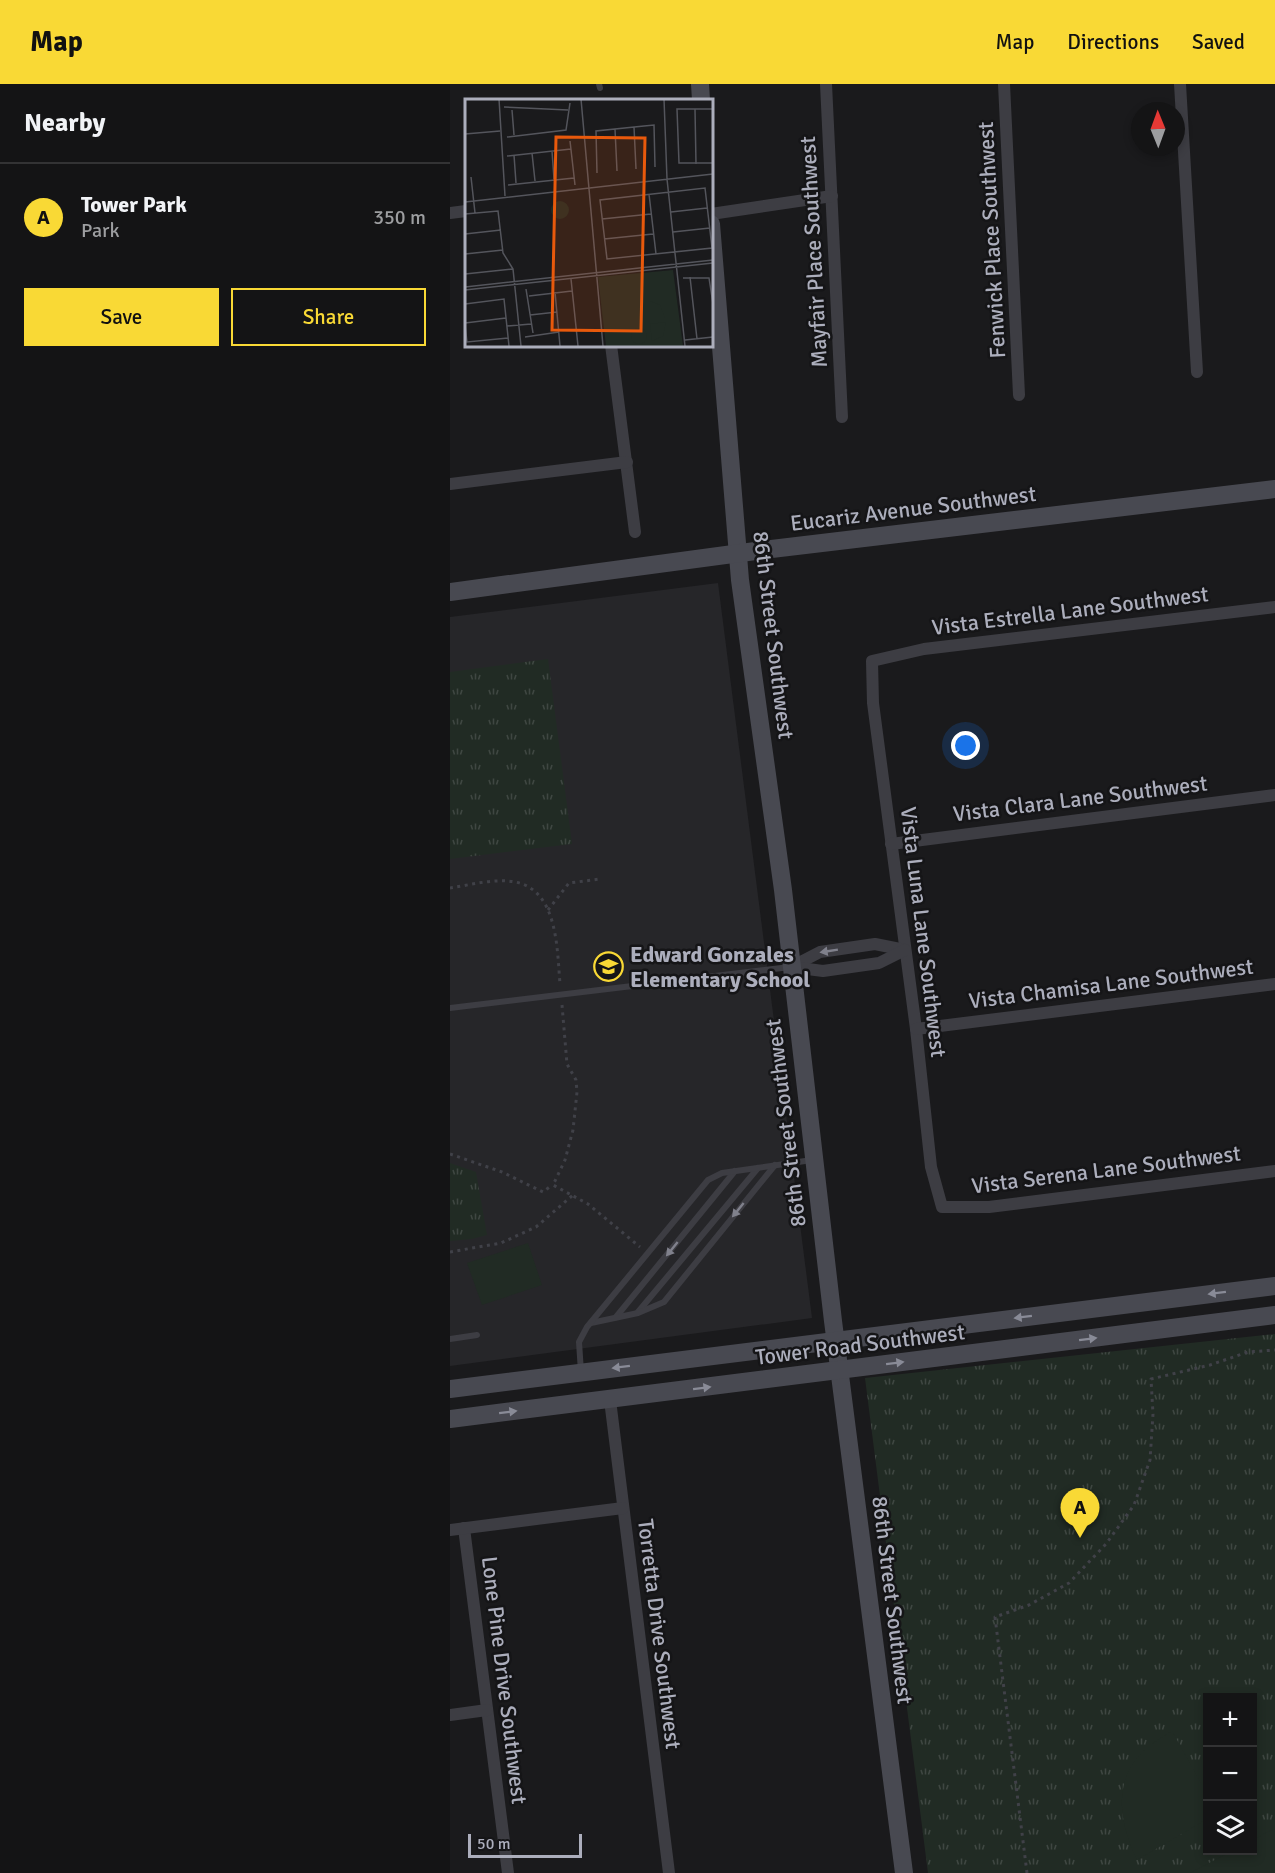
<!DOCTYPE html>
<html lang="en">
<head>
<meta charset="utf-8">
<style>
	:root { --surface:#141415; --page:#212122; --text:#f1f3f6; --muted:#9d9ea0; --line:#333334; --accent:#f9d935 }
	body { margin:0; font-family:Signika,sans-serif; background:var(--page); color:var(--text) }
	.controls { position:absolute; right:18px; bottom:18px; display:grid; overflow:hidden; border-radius:0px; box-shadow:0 3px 9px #0003 }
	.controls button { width:54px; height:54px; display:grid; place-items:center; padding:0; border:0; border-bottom:2px solid var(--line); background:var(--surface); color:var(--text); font:30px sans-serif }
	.compass { position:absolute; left:681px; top:18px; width:54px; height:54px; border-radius:50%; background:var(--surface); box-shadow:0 3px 9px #0003; rotate:359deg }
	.scale { position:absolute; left:18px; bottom:15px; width:114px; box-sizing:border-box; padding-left:6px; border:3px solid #acaebc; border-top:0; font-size:16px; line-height:21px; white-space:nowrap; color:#acaebc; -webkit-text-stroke:4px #151517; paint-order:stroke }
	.you { position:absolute; left:516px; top:662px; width:21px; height:21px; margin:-15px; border:4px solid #fff; border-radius:50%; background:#1a73e8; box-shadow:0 0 0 9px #1a73e833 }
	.badge { display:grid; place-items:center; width:39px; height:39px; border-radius:50%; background:var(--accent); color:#111; font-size:20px; font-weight:700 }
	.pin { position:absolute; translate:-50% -50px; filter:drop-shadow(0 2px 3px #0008) }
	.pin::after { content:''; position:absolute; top:32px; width:21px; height:18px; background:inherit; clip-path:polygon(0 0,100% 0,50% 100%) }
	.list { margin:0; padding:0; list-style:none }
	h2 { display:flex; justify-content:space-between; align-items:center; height:78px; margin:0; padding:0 24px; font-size:26px }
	h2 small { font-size:20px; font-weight:400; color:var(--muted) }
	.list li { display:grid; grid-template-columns:39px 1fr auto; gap:18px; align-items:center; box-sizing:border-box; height:108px; padding:0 24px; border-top:2px solid var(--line) }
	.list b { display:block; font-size:22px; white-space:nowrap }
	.list p { margin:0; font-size:20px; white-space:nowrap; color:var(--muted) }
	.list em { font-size:20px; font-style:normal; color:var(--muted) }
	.actions { display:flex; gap:12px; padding:18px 24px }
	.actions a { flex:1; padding:14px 0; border:2px solid var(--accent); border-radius:0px; text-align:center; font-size:21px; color:var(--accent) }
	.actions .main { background:var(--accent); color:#111 }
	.icon { flex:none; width:33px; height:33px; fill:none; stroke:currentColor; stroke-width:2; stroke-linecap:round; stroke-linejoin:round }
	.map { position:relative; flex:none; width:825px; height:1789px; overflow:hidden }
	header { display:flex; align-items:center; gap:36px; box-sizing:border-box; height:84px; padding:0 30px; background:var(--accent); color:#111 }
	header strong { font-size:28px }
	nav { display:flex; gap:33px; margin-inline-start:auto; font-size:21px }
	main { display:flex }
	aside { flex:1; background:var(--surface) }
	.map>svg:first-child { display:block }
</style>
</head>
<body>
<header>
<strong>Map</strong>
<nav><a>Map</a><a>Directions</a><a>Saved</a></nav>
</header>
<main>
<aside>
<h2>Nearby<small></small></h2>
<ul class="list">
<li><span class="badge">A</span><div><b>Tower Park</b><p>Park</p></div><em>350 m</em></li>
</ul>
<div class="actions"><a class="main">Save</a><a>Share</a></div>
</aside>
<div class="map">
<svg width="825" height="1789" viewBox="0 0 825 1789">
	<defs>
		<pattern id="park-tufts" width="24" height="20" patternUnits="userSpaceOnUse" patternTransform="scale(1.5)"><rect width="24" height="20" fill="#212b24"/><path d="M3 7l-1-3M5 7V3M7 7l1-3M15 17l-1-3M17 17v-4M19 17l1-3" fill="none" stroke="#3f4742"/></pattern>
	</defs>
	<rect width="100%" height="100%" fill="#1a1a1c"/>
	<polygon fill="#262629" points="268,499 362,1234 0,1282 0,533"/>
	<g fill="url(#park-tufts)" fill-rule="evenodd">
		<polygon points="98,575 122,760 0,775 0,588"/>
		<polygon points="0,1079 26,1088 37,1151 22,1155 0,1157"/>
		<path d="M825,1250v539h-347l-63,-495zM758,1614h44v152h-44z"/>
	</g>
	<g fill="#212b24">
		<polygon points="78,1159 92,1201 32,1221 17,1179"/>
		<path d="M722,1647l35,63v25l-70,41c-18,-38 -26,-82 11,-113 7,-6 16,-11 24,-16z"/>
		<polygon points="821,1746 825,1748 825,1789 740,1789 782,1767 802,1766 803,1756"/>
	</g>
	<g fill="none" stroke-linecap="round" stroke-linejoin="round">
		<g stroke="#404148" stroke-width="3" stroke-dasharray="3 4.5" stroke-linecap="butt">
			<path d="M0,804c20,-3 45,-10 65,-6 43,8 42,67 45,102"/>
			<polyline points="98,826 119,799 150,795"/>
			<polyline points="112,921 117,980 126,996 127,1008 123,1046 115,1076 103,1101 138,1120 190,1163"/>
			<polyline points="0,1070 52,1088 93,1108 102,1101"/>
			<polyline points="0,1168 51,1159 86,1143 123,1111"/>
			<polyline points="577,1789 545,1533 579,1521 619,1499 656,1460 684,1421 700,1376 703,1330 701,1295 760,1281 798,1268 825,1266"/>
		</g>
		<g stroke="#3d3d43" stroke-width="6">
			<polyline points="149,0 150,4"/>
			<polyline points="0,924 340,883"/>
			<polyline points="188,1228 308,1084"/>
			<polyline points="166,1233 285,1087"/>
			<polyline points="141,1239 188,1229 214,1218 325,1081"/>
			<polyline points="0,1255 27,1251"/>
			<polyline points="131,1288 129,1258 137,1243 258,1096 272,1089 362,1076"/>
		</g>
		<g stroke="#3d3d43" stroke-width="12">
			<polyline points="376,0 392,333"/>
			<polyline points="554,0 569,311"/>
			<polyline points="730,0 747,288"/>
			<polyline points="0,129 16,127"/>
			<polyline points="261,130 382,112"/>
			<polyline points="161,261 185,448"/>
			<polyline points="0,400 177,378"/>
			<polyline points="825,523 474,565 422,577 423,619 466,945 481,1083 492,1123 539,1123 825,1087"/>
			<polyline points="441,760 825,711"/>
			<polyline points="341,883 370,868 425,860 455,866"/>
			<polyline points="342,883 373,887 429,879 455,866"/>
			<polyline points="466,945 825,900"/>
			<polyline points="160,1316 219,1789"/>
			<polyline points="14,1444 58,1789"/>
			<polyline points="0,1446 173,1424"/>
			<polyline points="0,1631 37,1626"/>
		</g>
		<g stroke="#484951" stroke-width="18">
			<polyline points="250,0 251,16"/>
			<polyline points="261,140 290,496 333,806 383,1237 454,1789"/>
			<polyline points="0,508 313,466 825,405"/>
			<polyline points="0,1305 825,1202"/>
			<polyline points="0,1335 825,1231"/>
		</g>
	</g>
	<defs><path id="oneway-solid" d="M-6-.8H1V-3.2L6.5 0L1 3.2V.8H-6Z" transform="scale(1.5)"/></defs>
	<g fill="#80818c">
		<use href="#oneway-solid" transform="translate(379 867) rotate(171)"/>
		<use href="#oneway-solid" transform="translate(288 1126) rotate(129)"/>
		<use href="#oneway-solid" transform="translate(222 1165) rotate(129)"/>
	</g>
	<g fill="#898b97">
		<use href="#oneway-solid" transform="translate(767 1209) rotate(173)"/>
		<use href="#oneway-solid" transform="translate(573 1233) rotate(173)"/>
		<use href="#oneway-solid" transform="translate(638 1255) rotate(-7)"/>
		<use href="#oneway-solid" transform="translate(445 1279) rotate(-7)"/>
		<use href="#oneway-solid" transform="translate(171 1283) rotate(173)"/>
		<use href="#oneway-solid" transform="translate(252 1304) rotate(-7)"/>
		<use href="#oneway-solid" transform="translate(58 1328) rotate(-7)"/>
	</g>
	<defs>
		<symbol id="school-ring" viewBox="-11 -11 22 22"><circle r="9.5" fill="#151517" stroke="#f9d935" stroke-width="1.5"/><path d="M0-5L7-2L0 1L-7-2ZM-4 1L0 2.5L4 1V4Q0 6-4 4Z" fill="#f9d935"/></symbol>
	</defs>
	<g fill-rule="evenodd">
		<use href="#school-ring" x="142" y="866" width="33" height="33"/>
	</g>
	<g text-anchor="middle" stroke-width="5" stroke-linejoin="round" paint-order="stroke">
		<g font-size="22" fill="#acaebc" stroke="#151517">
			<text transform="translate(541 156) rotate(-93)" y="8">Fenwick Place Southwest</text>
			<text transform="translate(363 168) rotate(-93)" y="8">Mayfair Place Southwest</text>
			<text transform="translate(463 424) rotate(-7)" y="8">Eucariz Avenue Southwest</text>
			<text transform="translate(620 526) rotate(-7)" y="8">Vista Estrella Lane Southwest</text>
			<text transform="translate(324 551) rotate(83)" y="8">86th Street Southwest</text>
			<text transform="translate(630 714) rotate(-7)" y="8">Vista Clara Lane Southwest</text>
			<text transform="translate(474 848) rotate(83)" y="8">Vista Luna Lane Southwest</text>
			<text transform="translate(661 899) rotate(-7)" y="8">Vista Chamisa Lane Southwest</text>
			<text transform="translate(335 1039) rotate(-97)" y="8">86th Street Southwest</text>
			<text transform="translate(656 1085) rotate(-7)" y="8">Vista Serena Lane Southwest</text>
			<text transform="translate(410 1260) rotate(-7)" y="8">Tower Road Southwest</text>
			<text transform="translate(443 1516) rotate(83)" y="8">86th Street Southwest</text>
			<text transform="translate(210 1550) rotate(83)" y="8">Torretta Drive Southwest</text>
			<text transform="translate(55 1596) rotate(83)" y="8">Lone Pine Drive Southwest</text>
		</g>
		<g font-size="22" font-weight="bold" fill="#acaebc" stroke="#151517" text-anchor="start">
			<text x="180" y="878">Edward Gonzales<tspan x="180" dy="25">Elementary School</tspan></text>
		</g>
	</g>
	<g transform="translate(15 15)">
		<rect width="248" height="248" fill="#1a1a1c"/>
		<path d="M86 111a9 9 0 1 1 18 0a9 9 0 1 1-18 0ZM208,171l10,76h-77l-8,-69z" fill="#212b24"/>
		<path d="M185,202l10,4 5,13h-15zM201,223l-3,14 -11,5 -2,-17zM166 237a8 8 0 1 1 16 0a8 8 0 1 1-16 0Z" fill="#212b24"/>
		<path fill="none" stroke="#54555c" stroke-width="1.5" d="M34,0l6,97M116,0l22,247M199,0l3,80 18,167M39,8l64,3M230,10l1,55M248,10h-36l2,54h34M47,11l2,25M169,28l2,42M150,30l2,42M0,35l35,-3M42,38l59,-7 4,-27M105,42l5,44M87,52l2,28M67,54l3,28M49,56l2,28M42,57l64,-7M132,74l-1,-42 48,-5 10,-1 1,42M6,78l4,36M43,86l66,-7M240,89l7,60 -105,11 -7,-59zM184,95l7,60M0,103l248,-28M206,113l36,-4M0,115l33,-3 5,42 10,16 8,77M137,120l49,-5M208,133l37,-4M0,135l36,-4M139,140l49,-5M0,155l38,-4M0,175l48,-5M225,178l7,62M218,179h26l4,26M106,180l7,67M0,188l248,-27M61,190l7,44M0,191l248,-27M90,193l5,54M64,197l43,-5M0,205l39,-5 5,47M65,216l27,-3M0,224l41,-5M0,226l2,17 41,-4M42,227l24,-2M60,238l34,-5M220,241l28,-3"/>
		<path fill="#e8590c" fill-opacity="0.15" stroke="#e8590c" stroke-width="3" d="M91,38l89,1 -4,193 -89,-1z"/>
		<rect width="248" height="248" fill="none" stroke="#acaebc" stroke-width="3"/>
	</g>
</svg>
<div class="controls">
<button>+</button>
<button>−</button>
<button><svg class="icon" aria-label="layers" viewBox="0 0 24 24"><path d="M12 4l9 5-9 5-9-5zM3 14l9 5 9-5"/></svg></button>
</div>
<svg class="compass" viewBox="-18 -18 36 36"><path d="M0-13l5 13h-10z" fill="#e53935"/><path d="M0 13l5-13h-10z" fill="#9d9ea0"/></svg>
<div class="scale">50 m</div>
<div class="you"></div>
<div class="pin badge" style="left:630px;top:1454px">A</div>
</div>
</main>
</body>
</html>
